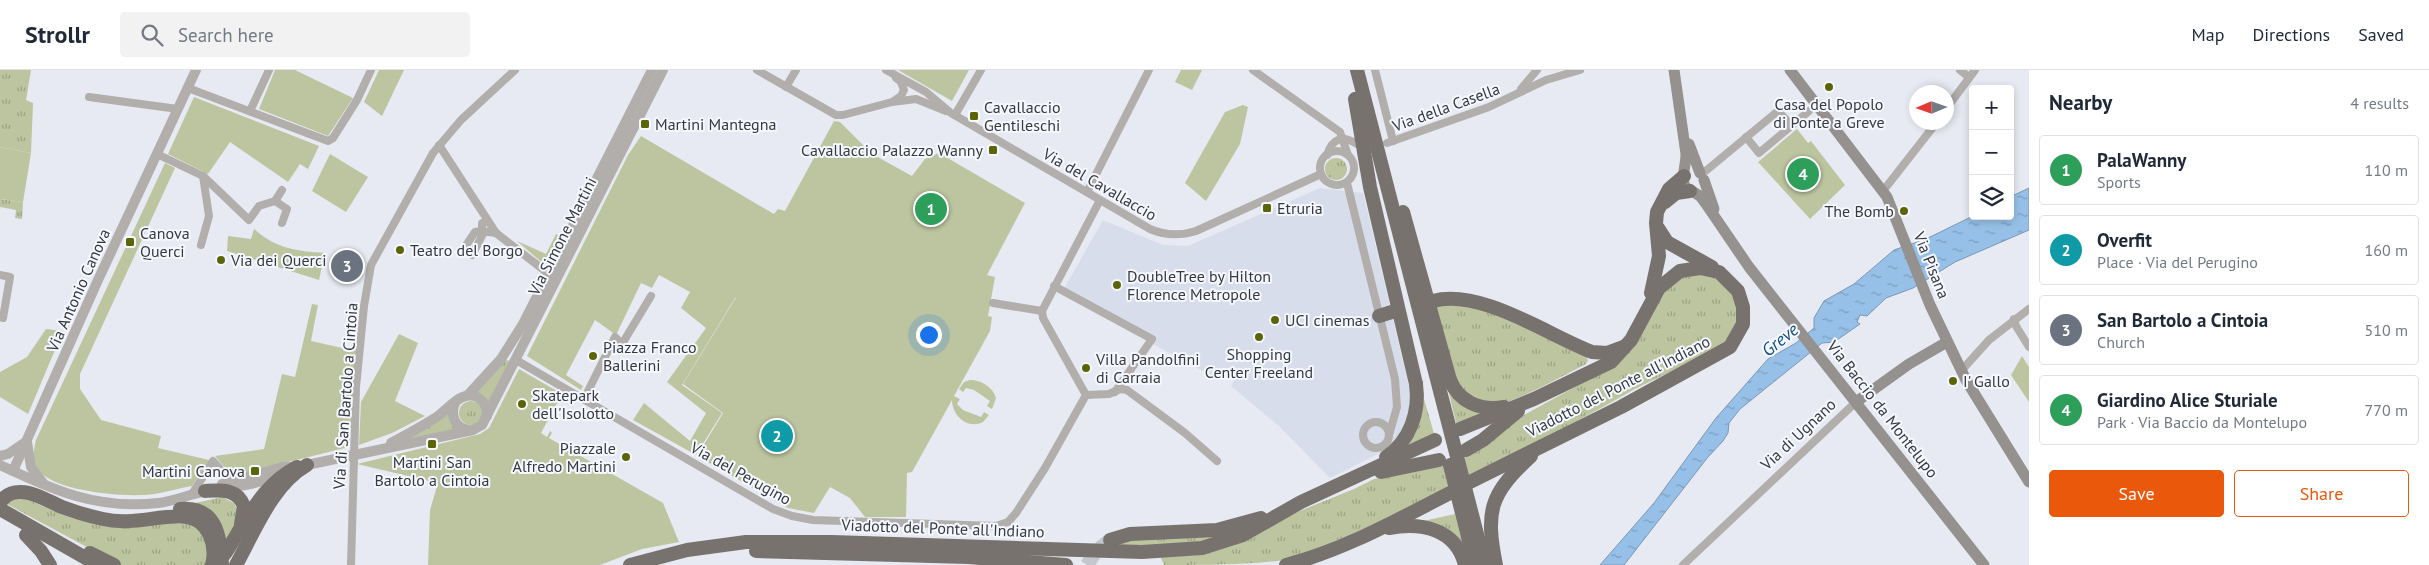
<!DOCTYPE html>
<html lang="en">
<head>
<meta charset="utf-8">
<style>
	:root { --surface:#fff; --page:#f2f2f3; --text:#1f2937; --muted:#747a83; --line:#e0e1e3; --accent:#ea580c }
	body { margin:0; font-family:"PT Sans",sans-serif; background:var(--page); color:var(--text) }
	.controls { position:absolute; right:15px; top:15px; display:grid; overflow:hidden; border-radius:5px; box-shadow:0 2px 8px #0003 }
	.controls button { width:45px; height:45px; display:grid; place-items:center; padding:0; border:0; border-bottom:1px solid var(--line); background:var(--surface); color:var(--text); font:25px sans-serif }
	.compass { position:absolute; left:1909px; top:15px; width:45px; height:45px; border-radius:50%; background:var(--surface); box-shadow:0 2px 8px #0003; rotate:268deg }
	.you { position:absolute; left:928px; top:264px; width:18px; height:18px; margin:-12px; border:4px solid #fff; border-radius:50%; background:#1a73e8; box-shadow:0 0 0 8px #1a73e833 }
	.badge { display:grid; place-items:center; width:32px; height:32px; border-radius:50%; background:var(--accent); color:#fff; font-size:16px; font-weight:700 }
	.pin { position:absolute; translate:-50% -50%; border:2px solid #fff; box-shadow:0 1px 5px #0006 }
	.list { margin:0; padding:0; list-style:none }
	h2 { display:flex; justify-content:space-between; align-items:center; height:65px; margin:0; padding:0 20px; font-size:21px }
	h2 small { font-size:16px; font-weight:400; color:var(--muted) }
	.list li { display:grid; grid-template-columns:32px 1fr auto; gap:15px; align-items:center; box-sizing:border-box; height:70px; margin:0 10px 10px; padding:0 10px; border:1px solid var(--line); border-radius:5px }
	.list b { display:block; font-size:19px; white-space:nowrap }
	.list p { margin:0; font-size:16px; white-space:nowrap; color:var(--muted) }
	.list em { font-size:16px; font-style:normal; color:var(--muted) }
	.actions { display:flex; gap:10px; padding:15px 20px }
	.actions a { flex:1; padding:11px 0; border:1px solid var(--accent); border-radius:5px; text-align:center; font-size:18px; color:var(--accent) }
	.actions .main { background:var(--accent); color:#fff }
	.icon { flex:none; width:28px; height:28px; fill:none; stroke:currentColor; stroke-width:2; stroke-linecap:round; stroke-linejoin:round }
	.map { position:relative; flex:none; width:2029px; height:495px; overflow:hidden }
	header { display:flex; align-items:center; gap:30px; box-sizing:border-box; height:70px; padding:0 25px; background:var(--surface); border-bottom:1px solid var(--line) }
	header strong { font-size:24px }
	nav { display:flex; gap:28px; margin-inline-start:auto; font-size:18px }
	.search { width:350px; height:45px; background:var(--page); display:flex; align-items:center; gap:12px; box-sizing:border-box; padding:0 18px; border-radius:5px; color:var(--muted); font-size:19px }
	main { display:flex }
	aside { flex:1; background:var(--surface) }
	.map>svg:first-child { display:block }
</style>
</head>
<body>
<header>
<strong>Strollr</strong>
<div class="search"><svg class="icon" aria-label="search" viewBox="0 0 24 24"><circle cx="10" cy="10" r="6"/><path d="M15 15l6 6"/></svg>Search here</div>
<nav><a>Map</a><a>Directions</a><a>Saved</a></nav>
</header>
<main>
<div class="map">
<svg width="2029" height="495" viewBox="0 0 2029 495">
	<defs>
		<pattern id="grass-tufts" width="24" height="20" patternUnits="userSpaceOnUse" patternTransform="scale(1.25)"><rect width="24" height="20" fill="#bdc5a0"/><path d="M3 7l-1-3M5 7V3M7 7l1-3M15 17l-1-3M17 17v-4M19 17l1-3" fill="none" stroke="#9ba184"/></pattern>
		<pattern id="water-ripples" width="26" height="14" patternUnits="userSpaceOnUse" patternTransform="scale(1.25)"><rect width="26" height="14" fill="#97c0e9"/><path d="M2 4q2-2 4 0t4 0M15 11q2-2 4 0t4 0" fill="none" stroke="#7c9dbe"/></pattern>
	</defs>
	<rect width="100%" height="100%" fill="#e7eaf2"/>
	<polygon fill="#d7ddeb" points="1320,118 1363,123 1410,321 1409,343 1399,367 1388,379 1330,408 1279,356 1231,316 1235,310 1220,301 1210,305 1061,224 1103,150 1163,175 1188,176"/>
	<g fill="url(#grass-tufts)">
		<polygon points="0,0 31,0 26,30 33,33 31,83 0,77"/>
		<circle cx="1336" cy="99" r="11"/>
		<polygon points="0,129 23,132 22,149 15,148 16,140 0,137"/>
		<path d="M1685,202c9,1 22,0 30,3 24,11 30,52 9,68 -27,20 -61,31 -91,47 -54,31 -110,60 -166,89 -60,30 -119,60 -183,81 -33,5 -85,5 -120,5l-4,-9 110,-33 84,-34 20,-10 69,-16 23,-8 40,-30 107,-59 45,-69z"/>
		<path d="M1453,233l22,3 111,49 2,6 -2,3c-22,11 -72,40 -94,41 -15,0 -30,-12 -36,-25 -10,-21 -16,-51 -22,-73z"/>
		<polygon points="505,289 511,292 490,333 482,324 476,321"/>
		<polygon points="1448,319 1489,343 1457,357"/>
		<polygon points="1422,322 1435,367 1402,381"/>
		<circle cx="471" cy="343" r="12"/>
		<polygon points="450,341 456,359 411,368 411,367"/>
		<polygon points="222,427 234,433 240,445 224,476 186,435"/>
		<polygon points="13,429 26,429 71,448 105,454 194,454 207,469 207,495 120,495 5,433"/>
		<polygon points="1455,444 1464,480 1419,452"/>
		<path d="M1230,463c-37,15 -79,15 -119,11l15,-5z"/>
	</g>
	<g fill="#bdc5a0">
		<polygon points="275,0 295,0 353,28 328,66 259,39"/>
		<polygon points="379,0 404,0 382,46 364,32"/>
		<polygon points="898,0 969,0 952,31"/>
		<polygon points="1181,0 1202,0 1192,20 1175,12"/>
		<polygon points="194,27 319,76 308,99 300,94 288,112 230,72 208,104 168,84"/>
		<polygon points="1243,35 1248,37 1240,74 1206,131 1185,113 1225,42"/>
		<path d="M834,51l6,1 32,32 40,22 13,-17 14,-6 86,50 -38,72 8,2 -7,39 4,1 -2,14 -36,65 6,3 -3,5 6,6 18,7 3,-5 5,3 -6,7c-16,8 -31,-7 -31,-22l-40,72 -5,1 -1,44h-41l-15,-19 -20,-11 -16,26 -26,-5 -91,-52 26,-43 -40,-29 52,-85h2l-2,-1 -53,87 40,28 -26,42 -63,-35 11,-17 46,38 16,-28 -39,-31 39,-54 -25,-20 9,-16 -31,-17 -7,13 -11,-5 -25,52 -21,-15 -29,55 17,11 -2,4 -54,-34 101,-201 13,-19 133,78 4,-5 7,2z"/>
		<polygon points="1797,59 1808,73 1811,71 1845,115 1810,149 1758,92"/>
		<polygon points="0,77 31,83 23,132 0,129"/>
		<polygon points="330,84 368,107 346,142 312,121"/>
		<path d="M165,93l10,5 -95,206v15l21,31 60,16 -3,12 51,12 -17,26c-12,2 -25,6 -38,8 -27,4 -93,-2 -113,-21 -9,-10 -8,-22 -5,-33z"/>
		<path d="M254,159c23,20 42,22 71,24l-6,27 -92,-29 1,-15 23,3z"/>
		<polygon points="556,164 561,167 546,196 517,171 546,184"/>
		<polygon points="312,234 318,235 311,271 356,281 349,377 232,406 215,386 264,379 282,304 295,307"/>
		<polygon points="46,259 63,261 28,344 0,327 0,302 27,287"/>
		<polygon points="399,264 418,273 395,331 425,346 392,363 359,375 361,332"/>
		<polygon points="2022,286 2029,297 2029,332 2011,305"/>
		<polygon points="519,299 562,324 541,363 547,367 550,361 552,363 549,368 663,433 679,472 642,479 600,495 428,495 430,440 438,413 357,394 480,364 489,358"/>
		<path d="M970,310c11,0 23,7 26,18l-4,11 -5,-3 3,-5 -16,-11 -8,-2 -3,4 -4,-3 5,-7z"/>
	</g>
	<polygon fill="url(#water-ripples)" stroke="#7a98b5" points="2029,118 2029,160 1955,192 1913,218 1886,228 1867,246 1860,245 1857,252 1860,254 1834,272 1822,273 1740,339 1729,353 1728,363 1723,371 1708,387 1624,495 1600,495 1654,433 1716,348 1768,289 1796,273 1814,258 1814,248 1824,231 1854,214 1894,180 1926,169 1973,146 2010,146 2010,127"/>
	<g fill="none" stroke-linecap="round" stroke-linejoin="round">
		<polyline stroke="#c4c7ce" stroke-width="14" stroke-dasharray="14 7" stroke-linecap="butt" points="1087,495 1097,480 1110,470"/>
		<g stroke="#b1aeac" stroke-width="8">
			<polyline points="757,0 836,45 843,45 892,32 916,29 946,41"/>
			<path d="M886,0l40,22 25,21 199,116c16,7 30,7 46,2l125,-57"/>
			<polyline points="1253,0 1340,62 1348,85"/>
			<polyline points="1375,0 1393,71"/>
			<polyline points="1960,0 1969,7"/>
			<polyline points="786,17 796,0"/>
			<polyline points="188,18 328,71 333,68 357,30 371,0"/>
			<polyline points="1521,19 1537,0"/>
			<polyline points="89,27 178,39"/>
			<polyline points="894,31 901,26 904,20 901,12 896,8"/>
			<polyline points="1946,39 1975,0"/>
			<polyline points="250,41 269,0"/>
			<polyline points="955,45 981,0"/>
			<polyline points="1746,67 1759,83 1809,41"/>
			<polyline points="1387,73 1489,37 1546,10 1580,0"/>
			<polyline points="439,75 496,163 549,204"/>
			<circle cx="1337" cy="98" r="17"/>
			<polyline points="157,84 203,106 249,150 259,136 275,131 282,120"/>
			<path d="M1327,85c5,-17 16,-20 30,-11"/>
			<polyline points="1702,104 1778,41 1791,55"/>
			<polyline points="1347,113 1395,309 1397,337 1389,365"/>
			<polyline points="1883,121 1937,52"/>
			<polyline points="1087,122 1149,0"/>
			<polyline points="275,131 287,139 282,153"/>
			<polyline points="488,151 482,153 482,161 496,163"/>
			<polyline points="201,175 209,146 203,106"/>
			<polyline points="463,180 475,162 482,161"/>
			<polyline points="472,185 484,162"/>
			<polyline points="0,205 10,207 3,248 0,247"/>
			<polyline points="1054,216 1152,269 1115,322"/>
			<polyline points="993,233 1042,241"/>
			<polyline points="1042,241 1100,130"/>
			<polyline points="1042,241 1043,248 1086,325"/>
			<polyline points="2014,249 2016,256 2029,277"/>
			<polyline points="516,290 773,439 792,446 813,450 996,456 1008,452 1016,443 1045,398 1086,325"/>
			<polyline points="1961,301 1989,270 2029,239"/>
			<polyline points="1086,325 1109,324 1120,319 1127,320 1185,363 1217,391"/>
			<polyline points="584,329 615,267 622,274 651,226"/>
			<circle cx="1376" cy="365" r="13"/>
			<polyline points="192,424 213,391 230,410"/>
			<polyline points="351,495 356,317 364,236 371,195 433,83 461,50 515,0"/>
			<polyline points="1683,495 1856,332"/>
		</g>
		<g stroke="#b1aeac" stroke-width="10">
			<polyline points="468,325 501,289 523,254 652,0"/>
			<path d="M455,333c-5,13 0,25 14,27"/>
			<polyline points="27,372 31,397 43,413"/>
			<path d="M391,373c15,-8 30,-16 44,-25 10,-6 20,-20 31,-22 13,-3 22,8 21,20"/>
			<polyline points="0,386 8,384 24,373"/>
			<path d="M0,395c53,25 97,45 158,38 17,-2 32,-9 49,-12 24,-4 51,-6 75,-17"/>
			<polyline points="302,396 473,360 482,355 663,0"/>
			<polyline points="13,401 98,210 196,0"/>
			<polyline points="222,414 283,397 297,397"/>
		</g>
		<g stroke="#95918e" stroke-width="11">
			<path d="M1674,0l12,84c0,11 -5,24 -1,33l15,9 6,8 43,63 235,298"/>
			<polyline points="1790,0 1887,127 1930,235 1966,310 2029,412"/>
			<polyline points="1689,74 1700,103"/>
			<polyline points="1704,110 1714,139"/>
			<polyline points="1856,332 1909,294 1947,272"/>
		</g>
		<g stroke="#78726e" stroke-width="14">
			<polyline points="1665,132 1676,123 1690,121"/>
			<polyline points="1658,158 1667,172 1712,197"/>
			<polyline points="1651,223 1659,186 1656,153 1657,142 1669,119 1684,106"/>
			<path d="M1433,231c47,-13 115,34 159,51l15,1 16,-6"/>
			<polyline points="1379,246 1395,241"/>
			<path d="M1450,310c9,22 30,31 54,27"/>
			<polyline points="1460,359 1534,329 1611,292 1631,270 1659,218 1680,201 1700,198 1719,202 1738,221 1743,237 1743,254 1730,277 1621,337 1470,412"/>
			<polyline points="1466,380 1483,370 1518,341"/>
			<path d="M1386,387c24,-16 34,-45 30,-73"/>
			<polyline points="1381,402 1439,390"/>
			<path d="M205,421c16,-1 32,-3 39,15l-3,18"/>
			<path d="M0,432c5,-6 11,-10 19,-10 14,-1 31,10 43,15 13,5 27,9 41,12 29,7 57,-5 84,-2 22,3 30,29 25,48"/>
			<polyline points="0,439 98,495"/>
			<path d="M1389,458c33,-6 67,1 76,37"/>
			<polyline points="26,465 41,481 50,495"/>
			<polyline points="1110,470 1130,464 1217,460 1261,448"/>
			<polyline points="756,481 968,487 1066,495"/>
			<polyline points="90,483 114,495"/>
			<path d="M215,494c12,-10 17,-22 25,-35 16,-26 30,-48 57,-62"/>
			<path d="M236,495c19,-34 36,-80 71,-100"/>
			<polyline points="630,495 687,480 746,472 832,472 1142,482 1202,478 1243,465 1301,432 1435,370"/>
			<path d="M1286,495c58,-15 111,-45 164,-72"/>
			<path d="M1496,495c-11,-55 -6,-71 35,-109"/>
		</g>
		<g stroke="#78726e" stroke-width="14">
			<polyline points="1357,0 1485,495"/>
			<polyline points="1355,29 1370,117 1416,314"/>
			<polyline points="1403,142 1450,310"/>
			<polyline points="1450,395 1475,495"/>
			<path d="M180,439c37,-3 40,27 42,56"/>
		</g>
	</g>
	<g fill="#5b6508" stroke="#f5f8ff" stroke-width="2">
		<circle cx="1829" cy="17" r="5"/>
		<rect x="969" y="41" width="10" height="10" rx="2.5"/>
		<rect x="640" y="49" width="10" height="10" rx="2.5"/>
		<rect x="988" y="75" width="10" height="10" rx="2.5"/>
		<rect x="1262" y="133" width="10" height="10" rx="2.5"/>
		<circle cx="1904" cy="141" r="5"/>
		<rect x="125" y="167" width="10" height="10" rx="2.5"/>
		<circle cx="400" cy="180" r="5"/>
		<circle cx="221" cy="190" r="5"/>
		<circle cx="1117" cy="215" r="5"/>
		<circle cx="1275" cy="250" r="5"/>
		<circle cx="1259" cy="267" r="5"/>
		<circle cx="593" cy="286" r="5"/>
		<circle cx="1086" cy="298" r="5"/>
		<circle cx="1953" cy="311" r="5"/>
		<circle cx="522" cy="334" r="5"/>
		<rect x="427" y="369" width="10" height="10" rx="2.5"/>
		<circle cx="626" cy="387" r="5"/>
		<rect x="250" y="396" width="10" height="10" rx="2.5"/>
	</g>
	<g text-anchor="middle" stroke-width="4" stroke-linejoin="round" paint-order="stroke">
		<g font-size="16" fill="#38393c" stroke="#f5f8ff" text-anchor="start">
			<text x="1829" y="40" text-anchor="middle">Casa del Popolo<tspan x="1829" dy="18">di Ponte a Greve</tspan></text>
			<text x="984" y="43">Cavallaccio<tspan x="984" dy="18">Gentileschi</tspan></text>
			<text x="655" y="60">Martini Mantegna</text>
			<text x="983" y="86" text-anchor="end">Cavallaccio Palazzo Wanny</text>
			<text x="1277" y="144">Etruria</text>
			<text x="1894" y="147" text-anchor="end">The Bomb</text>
			<text x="140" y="169">Canova<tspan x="140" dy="18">Querci</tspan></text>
			<text x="410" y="186">Teatro del Borgo</text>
			<text x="231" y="196">Via dei Querci</text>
			<text x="1127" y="212">DoubleTree by Hilton<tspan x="1127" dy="18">Florence Metropole</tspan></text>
			<text x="1285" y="256">UCI cinemas</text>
			<text x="603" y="283">Piazza Franco<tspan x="603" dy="18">Ballerini</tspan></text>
			<text x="1259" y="290" text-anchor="middle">Shopping<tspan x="1259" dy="18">Center Freeland</tspan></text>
			<text x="1096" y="295">Villa Pandolfini<tspan x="1096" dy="18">di Carraia</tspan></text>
			<text x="1963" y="317">I' Gallo</text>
			<text x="532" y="331">Skatepark<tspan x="532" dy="18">dell'Isolotto</tspan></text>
			<text x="616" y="384" text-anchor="end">Piazzale<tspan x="616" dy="18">Alfredo Martini</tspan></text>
			<text x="432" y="398" text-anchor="middle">Martini San<tspan x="432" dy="18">Bartolo a Cintoia</tspan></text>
			<text x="245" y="407" text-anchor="end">Martini Canova</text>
		</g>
		<g font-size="16" fill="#38393c" stroke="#f5f8ff">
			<text transform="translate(1446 37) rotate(-20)" y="6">Via della Casella</text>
			<text transform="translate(1100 114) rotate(30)" y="6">Via del Cavallaccio</text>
			<text transform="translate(562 166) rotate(-63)" y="6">Via Simone Martini</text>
			<text transform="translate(1932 195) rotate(68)" y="6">Via Pisana</text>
			<text transform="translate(78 220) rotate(-66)" y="6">Via Antonio Canova</text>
			<text transform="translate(1618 316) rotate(-27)" y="6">Viadotto del Ponte all'Indiano</text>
			<text transform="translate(345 326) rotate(-86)" y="6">Via di San Bartolo a Cintoia</text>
			<text transform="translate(1883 339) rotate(52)" y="6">Via Baccio da Montelupo</text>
			<text transform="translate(1798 364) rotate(-43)" y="6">Via di Ugnano</text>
			<text transform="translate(741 403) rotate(29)" y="6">Via del Perugino</text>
			<text transform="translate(943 458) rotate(2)" y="6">Viadotto del Ponte all'Indiano</text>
		</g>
		<g font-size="18" font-style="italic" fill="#145184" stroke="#f5f8ff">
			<text transform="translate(1780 270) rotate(-39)" y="6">Greve</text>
		</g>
	</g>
</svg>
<div class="controls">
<button>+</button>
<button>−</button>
<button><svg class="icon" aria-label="layers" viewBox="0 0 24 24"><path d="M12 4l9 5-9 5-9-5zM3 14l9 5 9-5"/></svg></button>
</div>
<svg class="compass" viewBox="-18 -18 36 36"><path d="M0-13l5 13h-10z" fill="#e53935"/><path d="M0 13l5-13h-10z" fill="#747a83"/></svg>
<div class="you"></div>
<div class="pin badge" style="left:931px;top:139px;background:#2e9e5b">1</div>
<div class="pin badge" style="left:777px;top:366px;background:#0f9aa8">2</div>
<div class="pin badge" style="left:347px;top:196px;background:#6b7280">3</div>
<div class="pin badge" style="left:1803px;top:104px;background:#2e9e5b">4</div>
</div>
<aside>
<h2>Nearby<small>4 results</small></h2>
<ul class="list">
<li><span class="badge" style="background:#2e9e5b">1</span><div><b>PalaWanny</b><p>Sports</p></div><em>110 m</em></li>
<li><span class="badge" style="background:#0f9aa8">2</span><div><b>Overfit</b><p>Place · Via del Perugino</p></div><em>160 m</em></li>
<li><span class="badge" style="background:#6b7280">3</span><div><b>San Bartolo a Cintoia</b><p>Church</p></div><em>510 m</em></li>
<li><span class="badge" style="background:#2e9e5b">4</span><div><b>Giardino Alice Sturiale</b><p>Park · Via Baccio da Montelupo</p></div><em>770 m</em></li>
</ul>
<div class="actions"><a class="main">Save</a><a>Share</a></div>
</aside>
</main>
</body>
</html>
